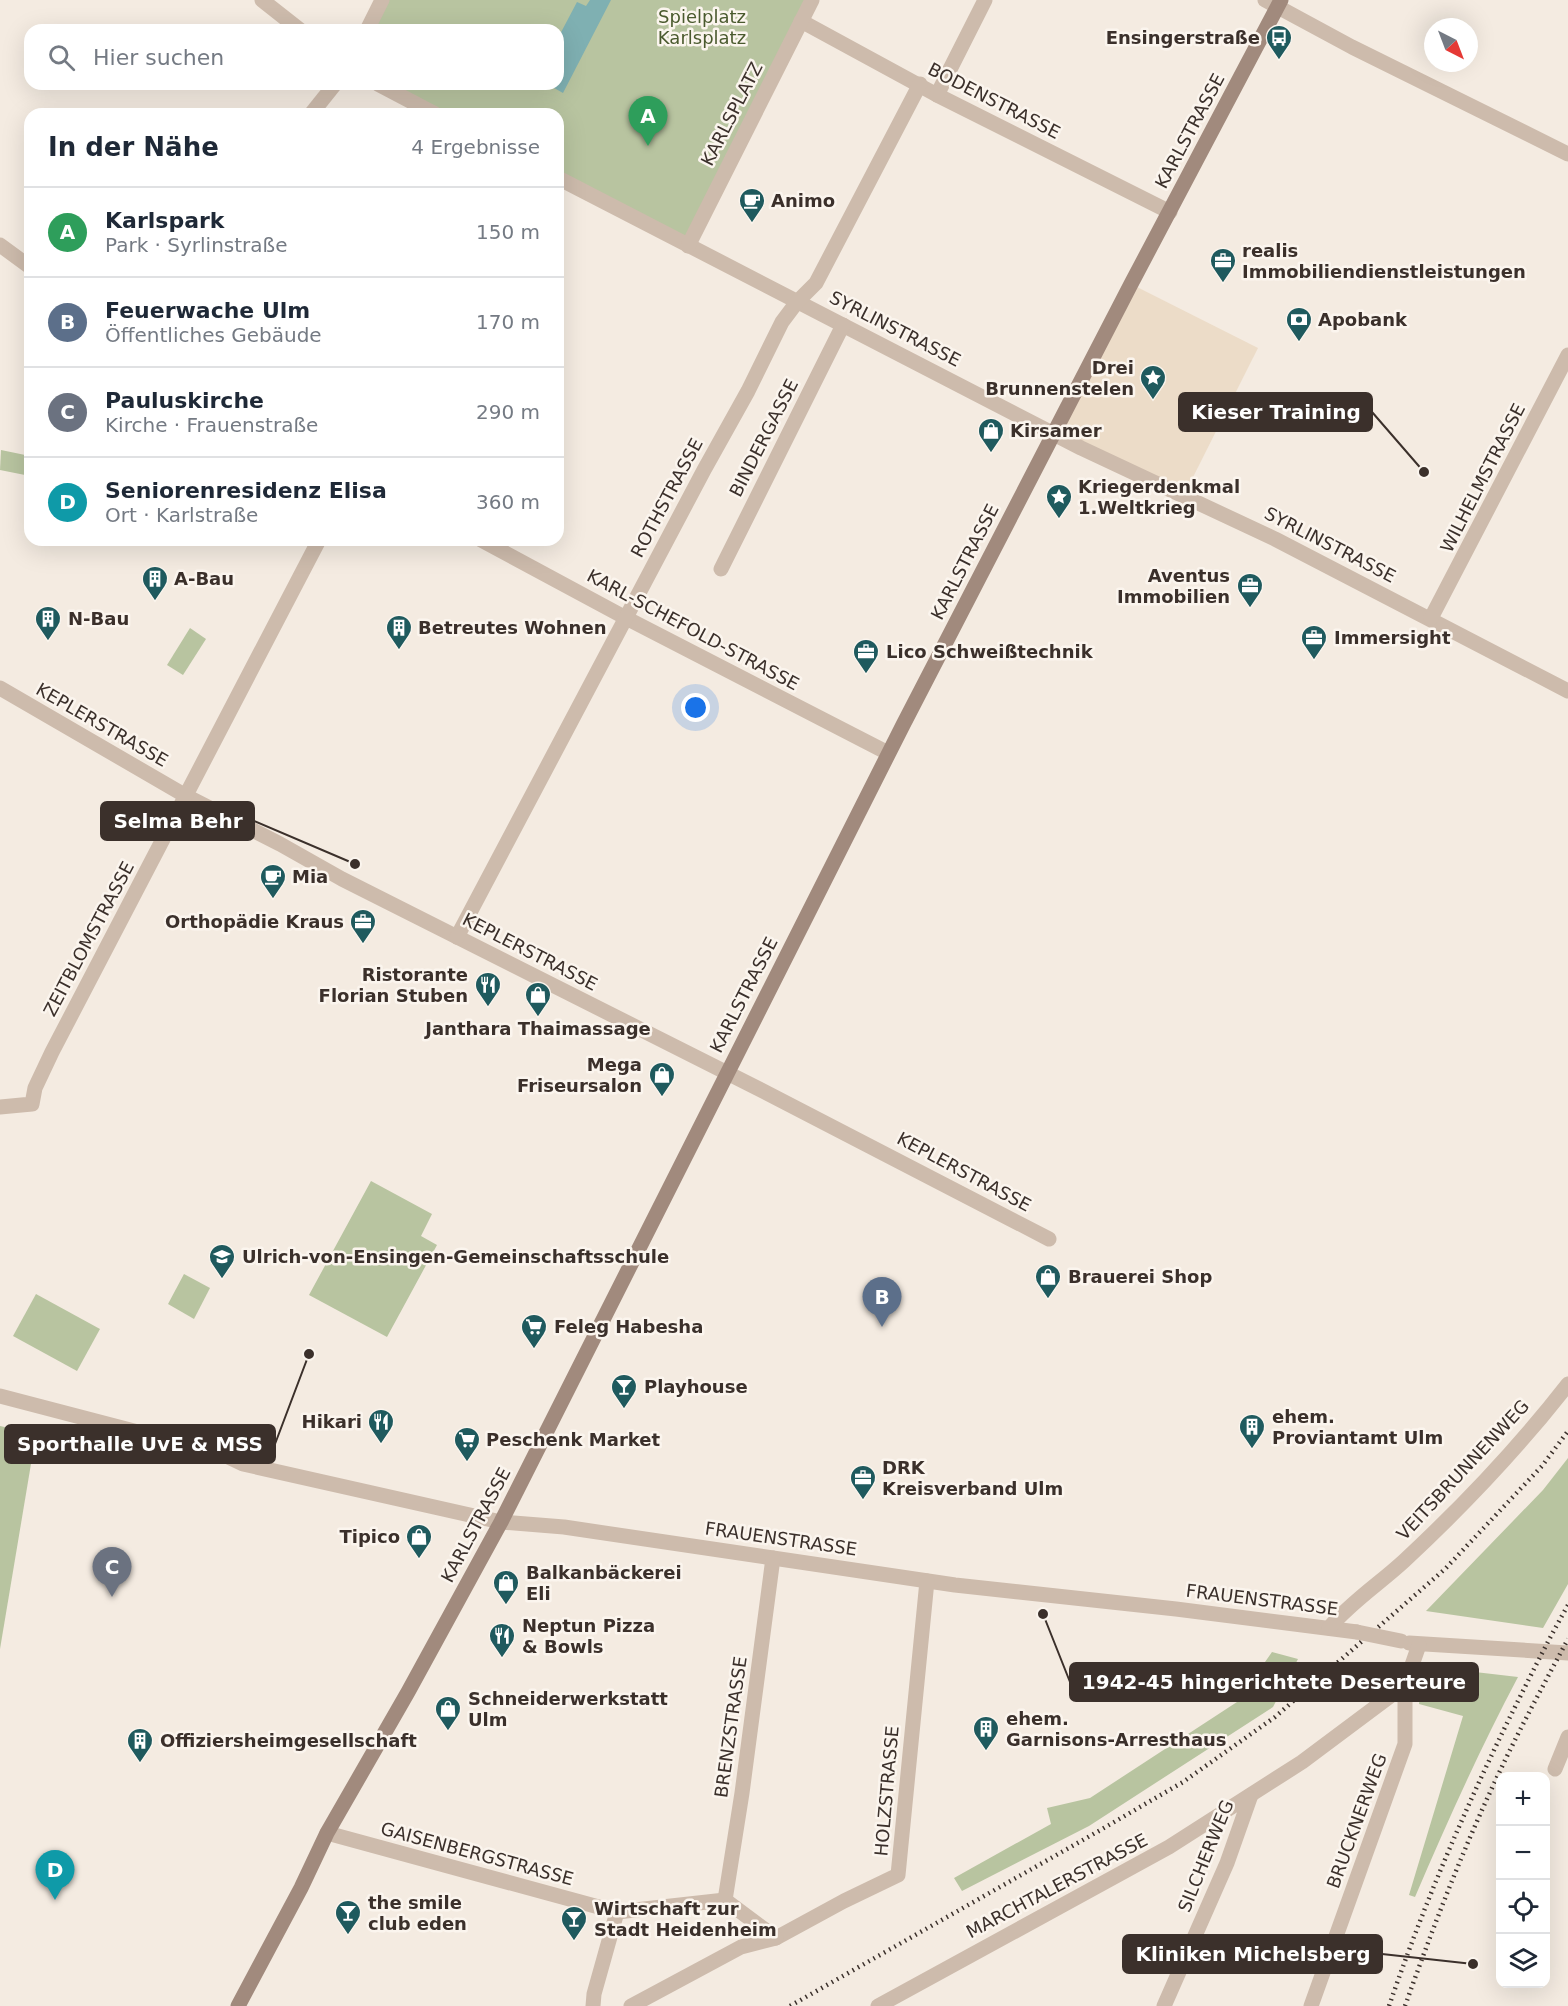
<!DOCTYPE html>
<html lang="de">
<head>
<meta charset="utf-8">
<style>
	:root { --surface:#fff; --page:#f6f6f7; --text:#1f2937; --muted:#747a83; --line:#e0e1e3; --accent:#b45309 }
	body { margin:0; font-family:"DejaVu Sans",sans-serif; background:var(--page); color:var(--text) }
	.controls { position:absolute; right:18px; bottom:18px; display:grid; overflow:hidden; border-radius:12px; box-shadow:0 6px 24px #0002 }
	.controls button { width:54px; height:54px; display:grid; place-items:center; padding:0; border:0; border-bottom:2px solid var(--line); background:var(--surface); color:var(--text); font:30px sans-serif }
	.compass { position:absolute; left:1424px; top:18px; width:54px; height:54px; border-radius:50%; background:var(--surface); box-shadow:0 6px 24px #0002; rotate:138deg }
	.you { position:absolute; left:696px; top:708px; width:21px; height:21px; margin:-15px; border:4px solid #fff; border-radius:50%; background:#1a73e8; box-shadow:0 0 0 9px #1a73e833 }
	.badge { display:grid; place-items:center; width:39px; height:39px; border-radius:50%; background:var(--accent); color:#fff; font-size:20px; font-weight:700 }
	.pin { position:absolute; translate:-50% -50px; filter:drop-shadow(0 2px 3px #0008) }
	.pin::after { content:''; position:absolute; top:32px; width:21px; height:18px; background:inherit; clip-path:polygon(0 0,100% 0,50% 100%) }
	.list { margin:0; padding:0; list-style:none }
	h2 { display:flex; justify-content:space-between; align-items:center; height:78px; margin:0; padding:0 24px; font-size:26px }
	h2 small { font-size:20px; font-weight:400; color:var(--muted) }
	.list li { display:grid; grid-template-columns:39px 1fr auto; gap:18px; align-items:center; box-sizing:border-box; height:90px; padding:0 24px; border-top:2px solid var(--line) }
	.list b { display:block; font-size:22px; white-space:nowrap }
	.list p { margin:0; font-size:20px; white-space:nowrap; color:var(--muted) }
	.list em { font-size:20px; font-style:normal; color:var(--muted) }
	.icon { flex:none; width:33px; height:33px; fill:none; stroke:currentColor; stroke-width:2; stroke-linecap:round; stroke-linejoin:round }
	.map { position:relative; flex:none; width:1568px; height:2006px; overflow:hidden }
	.search { position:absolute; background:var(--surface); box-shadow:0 6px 24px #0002; left:24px; top:24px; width:540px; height:66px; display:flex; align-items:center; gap:15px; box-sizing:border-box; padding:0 21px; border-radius:18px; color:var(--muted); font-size:22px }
	.panel { position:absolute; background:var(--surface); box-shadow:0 6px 24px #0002; left:24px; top:108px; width:540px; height:438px; border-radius:18px }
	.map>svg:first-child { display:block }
</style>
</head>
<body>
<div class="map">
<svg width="1568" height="2006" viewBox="0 0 1568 2006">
	<rect width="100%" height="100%" fill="#f4ebe1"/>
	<g fill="#b8c4a0">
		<polygon points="382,0 812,0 688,246 558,178 558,114 435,114 378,84 558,84 558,30 367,30"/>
		<polygon points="1,450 30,456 30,476 0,470"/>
		<polygon points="190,628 206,639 183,675 167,665"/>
		<polygon points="371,1181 432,1214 421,1236 437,1245 387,1337 309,1295"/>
		<polygon points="184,1274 210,1288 194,1319 168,1304"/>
		<polygon points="36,1294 100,1329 77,1371 13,1336"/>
		<polygon points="0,1426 36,1434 0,1649"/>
		<polygon points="1568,1458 1568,1584 1543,1628 1426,1611 1543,1490"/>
		<polygon points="1272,1652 1298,1659 1273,1707 1089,1826 962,1891 954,1878 1051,1824 1047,1808 1090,1798 1237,1702"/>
		<path d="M1475,1672l43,5c-38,72 -71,145 -103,220l-6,-2 54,-179 -44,-12 2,-16z"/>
	</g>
	<polygon fill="#ecdcc8" points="1131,284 1258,348 1184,495 1054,433"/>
	<polygon fill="#7fb0b2" points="590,0 611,0 563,93 547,84 558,84 558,38 577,2 586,6"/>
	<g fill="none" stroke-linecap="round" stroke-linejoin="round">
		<g stroke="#cdbbac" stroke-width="15">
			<polyline points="262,0 300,30"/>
			<polyline points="1265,0 1352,47 1568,154"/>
			<polyline points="801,21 937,95 1170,212"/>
			<polyline points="367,30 382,0"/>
			<polyline points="378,84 435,114"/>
			<polyline points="937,95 985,0"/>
			<polyline points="311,114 335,84"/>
			<polyline points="558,178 1081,448 1275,539 1568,691"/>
			<polyline points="0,245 30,267"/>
			<polyline points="688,246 812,0"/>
			<polyline points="481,540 626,618 888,753"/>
			<polyline points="721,569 843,325"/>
			<polyline points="1431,618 1568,355"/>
			<polyline points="0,688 186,796 280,844 342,879 763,1091 1049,1239"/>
			<polyline points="457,937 704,470 748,391 782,322 797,302 816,283 920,84"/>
			<polyline points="0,1107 32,1104 35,1088 52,1052 319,540"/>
			<polyline points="0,1396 222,1454 243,1464 501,1522 564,1527 955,1585 1176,1609 1357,1632"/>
			<path d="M1329,1628c22,-26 50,-44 75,-67 58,-54 115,-114 164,-177"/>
			<polyline points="1409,1643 1568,1653"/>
			<polyline points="1555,1769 1568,1737"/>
			<polyline points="327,1833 617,1912 725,1900"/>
			<polyline points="725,1900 776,1938 844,1901 898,1875 927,1581"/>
			<polyline points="725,1900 742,1793 773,1558"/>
			<polyline points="593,2006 594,1994 617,1912"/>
			<polyline points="631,2006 741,1947 776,1938"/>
			<polyline points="878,2006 1169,1847 1302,1762 1405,1685"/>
			<polyline points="1164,2006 1227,1863 1251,1795"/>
			<polyline points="1311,2006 1405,1744 1405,1685 1419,1645"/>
		</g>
		<polyline stroke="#a18a7d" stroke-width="15" points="238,2006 301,1888 327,1833 408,1692 501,1522 903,725 1131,284 1281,0"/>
		<g stroke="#3b302b" stroke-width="4.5" stroke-dasharray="1.5 4.5" stroke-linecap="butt">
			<polyline points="790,2006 1097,1832 1183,1782 1275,1717 1445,1569 1542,1466 1568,1431"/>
			<path d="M1389,2006c34,-99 74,-193 120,-287 19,-38 38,-77 59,-114"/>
			<path d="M1405,2006c28,-79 58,-157 94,-233 21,-45 45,-89 69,-134"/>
		</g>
		<polyline stroke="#cdbbac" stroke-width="15" points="1357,1632 1401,1641"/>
	</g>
	<defs>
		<symbol id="bus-pin" viewBox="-11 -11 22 30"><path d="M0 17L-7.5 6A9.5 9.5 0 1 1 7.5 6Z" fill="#1f5a5e" stroke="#fbf5ee"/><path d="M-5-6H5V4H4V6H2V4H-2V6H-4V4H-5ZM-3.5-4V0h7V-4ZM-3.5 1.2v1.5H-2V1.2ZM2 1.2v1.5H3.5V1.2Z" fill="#fff"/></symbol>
		<symbol id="cafe-pin" viewBox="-11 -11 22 30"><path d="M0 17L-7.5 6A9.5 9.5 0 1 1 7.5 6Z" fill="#1f5a5e" stroke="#fbf5ee"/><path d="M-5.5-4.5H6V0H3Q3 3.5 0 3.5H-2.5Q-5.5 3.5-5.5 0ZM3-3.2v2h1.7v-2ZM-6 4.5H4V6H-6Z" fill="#fff"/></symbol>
		<symbol id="office-pin" viewBox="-11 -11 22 30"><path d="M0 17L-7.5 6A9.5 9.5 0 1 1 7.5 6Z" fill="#1f5a5e" stroke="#fbf5ee"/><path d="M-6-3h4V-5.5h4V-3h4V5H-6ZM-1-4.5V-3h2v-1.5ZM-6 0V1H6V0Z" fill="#fff"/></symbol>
		<symbol id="bank-pin" viewBox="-11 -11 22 30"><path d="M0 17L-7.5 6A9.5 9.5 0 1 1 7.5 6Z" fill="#1f5a5e" stroke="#fbf5ee"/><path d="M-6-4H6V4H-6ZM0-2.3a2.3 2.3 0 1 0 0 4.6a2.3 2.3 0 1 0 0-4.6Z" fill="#fff"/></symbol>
		<symbol id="sight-pin" viewBox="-11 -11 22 30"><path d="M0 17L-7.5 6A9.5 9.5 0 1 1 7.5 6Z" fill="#1f5a5e" stroke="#fbf5ee"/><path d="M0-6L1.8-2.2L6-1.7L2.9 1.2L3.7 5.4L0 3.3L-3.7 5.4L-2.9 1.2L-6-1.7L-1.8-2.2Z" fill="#fff"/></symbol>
		<symbol id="shop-pin" viewBox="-11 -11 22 30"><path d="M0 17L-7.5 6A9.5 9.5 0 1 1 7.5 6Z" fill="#1f5a5e" stroke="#fbf5ee"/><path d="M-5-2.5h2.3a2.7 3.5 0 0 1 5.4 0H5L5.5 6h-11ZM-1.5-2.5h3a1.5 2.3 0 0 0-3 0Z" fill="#fff"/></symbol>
		<symbol id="building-pin" viewBox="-11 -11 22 30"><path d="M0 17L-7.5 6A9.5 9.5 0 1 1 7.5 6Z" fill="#1f5a5e" stroke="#fbf5ee"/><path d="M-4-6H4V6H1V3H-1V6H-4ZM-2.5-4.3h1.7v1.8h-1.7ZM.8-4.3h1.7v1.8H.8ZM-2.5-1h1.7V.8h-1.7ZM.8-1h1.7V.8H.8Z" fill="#fff"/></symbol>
		<symbol id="restaurant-pin" viewBox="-11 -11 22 30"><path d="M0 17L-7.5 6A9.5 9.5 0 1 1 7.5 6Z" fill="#1f5a5e" stroke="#fbf5ee"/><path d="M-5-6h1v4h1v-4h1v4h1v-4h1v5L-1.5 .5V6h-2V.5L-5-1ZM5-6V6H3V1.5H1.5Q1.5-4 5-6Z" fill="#fff"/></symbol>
		<symbol id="school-pin" viewBox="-11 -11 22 30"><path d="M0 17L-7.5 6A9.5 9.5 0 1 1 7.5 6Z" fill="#1f5a5e" stroke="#fbf5ee"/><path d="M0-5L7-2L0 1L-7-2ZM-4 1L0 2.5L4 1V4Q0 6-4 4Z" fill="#fff"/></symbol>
		<symbol id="supermarket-pin" viewBox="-11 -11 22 30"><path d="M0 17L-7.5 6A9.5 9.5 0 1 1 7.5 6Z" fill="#1f5a5e" stroke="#fbf5ee"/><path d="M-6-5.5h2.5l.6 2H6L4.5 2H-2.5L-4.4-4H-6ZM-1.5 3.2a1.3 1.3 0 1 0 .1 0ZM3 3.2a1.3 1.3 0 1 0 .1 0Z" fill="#fff"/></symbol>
		<symbol id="bar-pin" viewBox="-11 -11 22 30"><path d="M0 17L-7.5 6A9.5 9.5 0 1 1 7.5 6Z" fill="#1f5a5e" stroke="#fbf5ee"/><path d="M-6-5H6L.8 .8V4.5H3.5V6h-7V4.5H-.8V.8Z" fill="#fff"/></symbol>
	</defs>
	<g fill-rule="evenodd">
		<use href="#bus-pin" x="1264" y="23" width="30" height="40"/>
		<use href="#cafe-pin" x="737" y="186" width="30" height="40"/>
		<use href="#office-pin" x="1208" y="246" width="30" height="40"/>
		<use href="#bank-pin" x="1284" y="305" width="30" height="40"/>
		<use href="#sight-pin" x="1138" y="363" width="30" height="40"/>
		<use href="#shop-pin" x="976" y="416" width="30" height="40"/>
		<use href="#sight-pin" x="1044" y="482" width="30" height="40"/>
		<use href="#building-pin" x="140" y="564" width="30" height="40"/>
		<use href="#office-pin" x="1235" y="571" width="30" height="40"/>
		<use href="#building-pin" x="33" y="604" width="30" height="40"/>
		<use href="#building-pin" x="384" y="613" width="30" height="40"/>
		<use href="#office-pin" x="1299" y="623" width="30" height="40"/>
		<use href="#office-pin" x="851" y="637" width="30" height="40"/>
		<use href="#cafe-pin" x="258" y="862" width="30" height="40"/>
		<use href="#office-pin" x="348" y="907" width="30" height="40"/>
		<use href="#restaurant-pin" x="473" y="970" width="30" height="40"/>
		<use href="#shop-pin" x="523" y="980" width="30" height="40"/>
		<use href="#shop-pin" x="647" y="1060" width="30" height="40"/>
		<use href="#school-pin" x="207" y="1242" width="30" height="40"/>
		<use href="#shop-pin" x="1033" y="1262" width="30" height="40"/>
		<use href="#supermarket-pin" x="519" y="1312" width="30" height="40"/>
		<use href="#bar-pin" x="609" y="1372" width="30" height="40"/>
		<use href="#restaurant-pin" x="366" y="1407" width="30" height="40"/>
		<use href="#building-pin" x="1237" y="1412" width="30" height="40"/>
		<use href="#supermarket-pin" x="452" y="1425" width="30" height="40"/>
		<use href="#office-pin" x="848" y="1463" width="30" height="40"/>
		<use href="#shop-pin" x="404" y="1522" width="30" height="40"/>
		<use href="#shop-pin" x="491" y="1568" width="30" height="40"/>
		<use href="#restaurant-pin" x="487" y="1621" width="30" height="40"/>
		<use href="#shop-pin" x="433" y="1694" width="30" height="40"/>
		<use href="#building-pin" x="971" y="1714" width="30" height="40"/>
		<use href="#building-pin" x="125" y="1726" width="30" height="40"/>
		<use href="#bar-pin" x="333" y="1898" width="30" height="40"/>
		<use href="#bar-pin" x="559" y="1904" width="30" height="40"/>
	</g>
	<g text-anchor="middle" stroke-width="5" stroke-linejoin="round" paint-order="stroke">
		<g font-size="18" fill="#4a5a2e" stroke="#fbf5ee">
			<text x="702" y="23">Spielplatz<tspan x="702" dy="21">Karlsplatz</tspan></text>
		</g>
		<g font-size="18" font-weight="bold" fill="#3b302b" stroke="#fbf5ee" text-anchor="start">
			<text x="1260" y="44" text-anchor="end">Ensingerstraße</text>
			<text x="771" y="207">Animo</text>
			<text x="1242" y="257">realis<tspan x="1242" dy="21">Immobiliendienstleistungen</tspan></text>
			<text x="1318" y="326">Apobank</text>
			<text x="1134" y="374" text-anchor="end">Drei<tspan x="1134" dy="21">Brunnenstelen</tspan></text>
			<text x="1010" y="437">Kirsamer</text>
			<text x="1078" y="493">Kriegerdenkmal<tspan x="1078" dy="21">1.Weltkrieg</tspan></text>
			<text x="1230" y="582" text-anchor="end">Aventus<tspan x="1230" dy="21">Immobilien</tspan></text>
			<text x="174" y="585">A-Bau</text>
			<text x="68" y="625">N-Bau</text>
			<text x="418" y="634">Betreutes Wohnen</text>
			<text x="1334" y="644">Immersight</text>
			<text x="886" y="658">Lico Schweißtechnik</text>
			<text x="292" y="883">Mia</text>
			<text x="344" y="928" text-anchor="end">Orthopädie Kraus</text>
			<text x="468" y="981" text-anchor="end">Ristorante<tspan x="468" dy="21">Florian Stuben</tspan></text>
			<text x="538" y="1035" text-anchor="middle">Janthara Thaimassage</text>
			<text x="642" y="1071" text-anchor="end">Mega<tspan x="642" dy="21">Friseursalon</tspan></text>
			<text x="242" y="1263">Ulrich-von-Ensingen-Gemeinschaftsschule</text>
			<text x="1068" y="1283">Brauerei Shop</text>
			<text x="554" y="1333">Feleg Habesha</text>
			<text x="644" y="1393">Playhouse</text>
			<text x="1272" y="1423">ehem.<tspan x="1272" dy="21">Proviantamt Ulm</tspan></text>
			<text x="362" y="1428" text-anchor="end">Hikari</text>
			<text x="486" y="1446">Peschenk Market</text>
			<text x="882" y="1474">DRK<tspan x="882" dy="21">Kreisverband Ulm</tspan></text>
			<text x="400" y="1543" text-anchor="end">Tipico</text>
			<text x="526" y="1579">Balkanbäckerei<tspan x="526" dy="21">Eli</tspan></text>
			<text x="522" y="1632">Neptun Pizza<tspan x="522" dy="21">&amp; Bowls</tspan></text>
			<text x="468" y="1705">Schneiderwerkstatt<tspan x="468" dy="21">Ulm</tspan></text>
			<text x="1006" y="1725">ehem.<tspan x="1006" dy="21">Garnisons-Arresthaus</tspan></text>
			<text x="160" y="1747">Offiziersheimgesellschaft</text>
			<text x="368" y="1909">the smile<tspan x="368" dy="21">club eden</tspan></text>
			<text x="594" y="1915">Wirtschaft zur<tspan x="594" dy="21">Stadt Heidenheim</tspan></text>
		</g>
		<g font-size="18" fill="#3b302b" stroke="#fbf5ee">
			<text transform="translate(994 101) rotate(27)" y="6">BODENSTRASSE</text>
			<text transform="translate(732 114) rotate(-63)" y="6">KARLSPLATZ</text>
			<text transform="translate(1190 131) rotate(-62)" y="6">KARLSTRASSE</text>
			<text transform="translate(895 329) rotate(27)" y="6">SYRLINSTRASSE</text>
			<text transform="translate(764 438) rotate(-63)" y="6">BINDERGASSE</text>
			<text transform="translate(1483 478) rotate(-63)" y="6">WILHELMSTRASSE</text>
			<text transform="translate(667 498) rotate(-62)" y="6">ROTHSTRASSE</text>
			<text transform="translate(1330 545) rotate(27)" y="6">SYRLINSTRASSE</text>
			<text transform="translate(965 562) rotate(-63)" y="6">KARLSTRASSE</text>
			<text transform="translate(693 630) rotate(28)" y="6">KARL-SCHEFOLD-STRASSE</text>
			<text transform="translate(102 725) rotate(30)" y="6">KEPLERSTRASSE</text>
			<text transform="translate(89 939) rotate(-62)" y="6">ZEITBLOMSTRASSE</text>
			<text transform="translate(530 952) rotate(27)" y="6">KEPLERSTRASSE</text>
			<text transform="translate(744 995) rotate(-63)" y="6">KARLSTRASSE</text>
			<text transform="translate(964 1172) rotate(28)" y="6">KEPLERSTRASSE</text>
			<text transform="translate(1463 1470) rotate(-47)" y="6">VEITSBRUNNENWEG</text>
			<text transform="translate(476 1525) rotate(-62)" y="6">KARLSTRASSE</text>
			<text transform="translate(781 1539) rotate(8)" y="6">FRAUENSTRASSE</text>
			<text transform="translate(1262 1600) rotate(7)" y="6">FRAUENSTRASSE</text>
			<text transform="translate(731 1727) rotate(-82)" y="6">BRENZSTRASSE</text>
			<text transform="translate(887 1791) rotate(-85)" y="6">HOLZSTRASSE</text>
			<text transform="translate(1357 1821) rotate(-70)" y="6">BRUCKNERWEG</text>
			<text transform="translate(477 1854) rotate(15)" y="6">GAISENBERGSTRASSE</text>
			<text transform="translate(1206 1856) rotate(-68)" y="6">SILCHERWEG</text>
			<text transform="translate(1057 1886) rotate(-28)" y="6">MARCHTALERSTRASSE</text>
		</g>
	</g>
	<path fill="none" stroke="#3b302b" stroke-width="2" d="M1424 472L1372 412M355 864L254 821M309 1354L275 1444M1043 1614L1070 1682M1473 1964L1382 1954"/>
	<g fill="#3b302b" stroke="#fbf5ee" stroke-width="2">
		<circle cx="1424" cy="472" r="6"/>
		<circle cx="355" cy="864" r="6"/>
		<circle cx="309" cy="1354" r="6"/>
		<circle cx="1043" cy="1614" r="6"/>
		<circle cx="1473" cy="1964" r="6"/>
	</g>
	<g fill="#3b302b" stroke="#3b302b" stroke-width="2">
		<rect x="1179" y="393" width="193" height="38" rx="6"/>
		<rect x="101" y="802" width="153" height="38" rx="6"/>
		<rect x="5" y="1425" width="270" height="38" rx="6"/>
		<rect x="1070" y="1663" width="408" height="38" rx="6"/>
		<rect x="1123" y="1935" width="259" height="38" rx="6"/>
	</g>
	<g font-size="20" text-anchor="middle" font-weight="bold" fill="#fff">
		<text x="1276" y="419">Kieser Training</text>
		<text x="178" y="828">Selma Behr</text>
		<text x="140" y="1451">Sporthalle UvE &amp; MSS</text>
		<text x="1274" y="1689">1942-45 hingerichtete Deserteure</text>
		<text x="1253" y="1961">Kliniken Michelsberg</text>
	</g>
</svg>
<div class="controls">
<button>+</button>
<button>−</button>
<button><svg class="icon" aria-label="locate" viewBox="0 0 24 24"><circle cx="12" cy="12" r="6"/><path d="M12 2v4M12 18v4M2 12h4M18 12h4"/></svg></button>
<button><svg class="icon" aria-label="layers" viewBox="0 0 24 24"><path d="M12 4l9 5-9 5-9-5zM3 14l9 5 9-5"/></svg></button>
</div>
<svg class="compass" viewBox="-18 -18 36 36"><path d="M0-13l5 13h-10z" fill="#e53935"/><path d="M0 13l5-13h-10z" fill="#747a83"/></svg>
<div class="you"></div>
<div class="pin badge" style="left:648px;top:146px;background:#2e9e5b">A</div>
<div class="pin badge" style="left:882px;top:1327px;background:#5c6f8a">B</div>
<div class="pin badge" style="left:112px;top:1597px;background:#6b7280">C</div>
<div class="pin badge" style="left:55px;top:1900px;background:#0f9aa8">D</div>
<div class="search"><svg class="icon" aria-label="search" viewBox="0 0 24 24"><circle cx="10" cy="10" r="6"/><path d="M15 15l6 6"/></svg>Hier suchen</div>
<section class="panel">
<h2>In der Nähe<small>4 Ergebnisse</small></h2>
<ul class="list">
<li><span class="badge" style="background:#2e9e5b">A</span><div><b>Karlspark</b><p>Park · Syrlinstraße</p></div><em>150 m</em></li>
<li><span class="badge" style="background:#5c6f8a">B</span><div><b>Feuerwache Ulm</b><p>Öffentliches Gebäude</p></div><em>170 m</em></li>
<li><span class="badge" style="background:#6b7280">C</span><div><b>Pauluskirche</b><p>Kirche · Frauenstraße</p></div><em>290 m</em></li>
<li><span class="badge" style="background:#0f9aa8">D</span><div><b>Seniorenresidenz Elisa</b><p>Ort · Karlstraße</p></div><em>360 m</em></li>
</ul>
</section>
</div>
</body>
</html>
